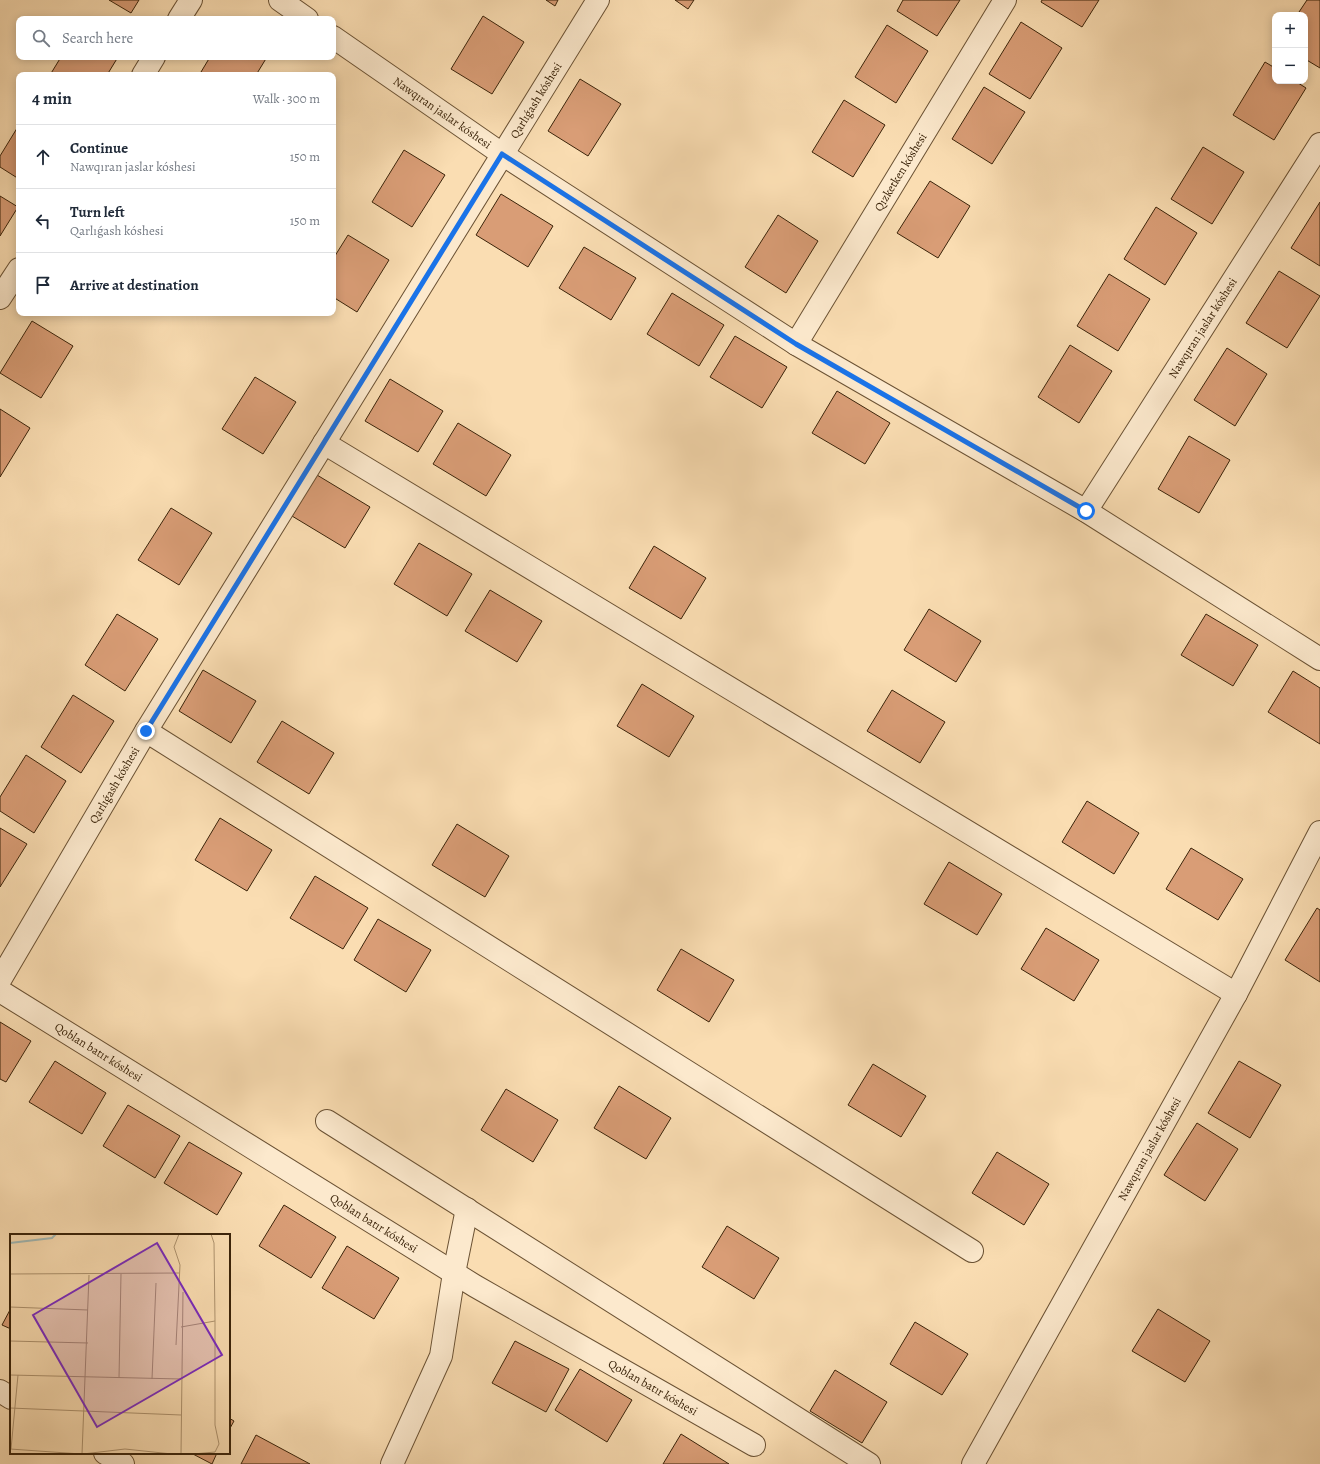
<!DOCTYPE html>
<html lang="en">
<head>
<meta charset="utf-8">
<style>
	:root { --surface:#fff; --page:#f6f6f7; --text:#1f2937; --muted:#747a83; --line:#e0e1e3 }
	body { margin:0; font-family:Alegreya,serif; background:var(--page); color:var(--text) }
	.controls { position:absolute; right:12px; top:12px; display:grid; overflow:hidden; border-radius:8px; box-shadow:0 2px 10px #0003 }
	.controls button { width:36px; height:36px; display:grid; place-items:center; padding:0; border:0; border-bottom:1px solid var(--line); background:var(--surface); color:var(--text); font:20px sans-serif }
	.stop { position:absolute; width:12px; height:12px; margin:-9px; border:3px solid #1a73e8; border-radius:50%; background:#fff }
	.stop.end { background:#1a73e8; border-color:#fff; box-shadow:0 1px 4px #0008 }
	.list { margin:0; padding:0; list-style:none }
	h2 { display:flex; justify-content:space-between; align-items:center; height:52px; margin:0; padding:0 16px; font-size:17px }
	h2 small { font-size:13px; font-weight:400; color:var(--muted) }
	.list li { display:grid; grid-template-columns:26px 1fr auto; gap:12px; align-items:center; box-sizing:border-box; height:64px; padding:0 16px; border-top:1px solid var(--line) }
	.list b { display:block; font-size:15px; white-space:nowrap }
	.list p { margin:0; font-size:13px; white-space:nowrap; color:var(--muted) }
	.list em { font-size:13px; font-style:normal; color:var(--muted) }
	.icon { flex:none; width:22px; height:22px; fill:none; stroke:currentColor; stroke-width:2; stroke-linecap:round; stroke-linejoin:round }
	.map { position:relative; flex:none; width:1320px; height:1464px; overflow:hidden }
	.search { position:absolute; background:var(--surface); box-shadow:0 2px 10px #0003; left:16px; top:16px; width:320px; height:44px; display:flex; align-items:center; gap:10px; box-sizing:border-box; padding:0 14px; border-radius:8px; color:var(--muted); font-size:15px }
	.panel { position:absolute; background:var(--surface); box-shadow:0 2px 10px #0003; left:16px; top:72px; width:320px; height:244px; border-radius:8px }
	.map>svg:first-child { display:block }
</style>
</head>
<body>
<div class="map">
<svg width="1320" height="1464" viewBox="0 0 1320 1464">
	<rect width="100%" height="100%" fill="#faddb2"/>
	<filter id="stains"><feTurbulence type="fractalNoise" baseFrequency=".005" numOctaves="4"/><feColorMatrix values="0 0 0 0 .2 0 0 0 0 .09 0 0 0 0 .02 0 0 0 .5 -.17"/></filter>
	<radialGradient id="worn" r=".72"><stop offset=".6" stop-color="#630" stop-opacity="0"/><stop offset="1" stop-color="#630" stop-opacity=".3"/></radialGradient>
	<g fill="#d99d76" stroke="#3b240a">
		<polygon points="109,0 139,0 131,13"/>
		<polygon points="546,0 558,0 555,6"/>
		<polygon points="675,0 694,0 688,9"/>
		<polygon points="903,0 960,0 937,36 897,11"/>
		<polygon points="1042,0 1099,0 1082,27 1041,2"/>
		<polygon points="1307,0 1320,0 1320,68 1305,59 1305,15 1297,15"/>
		<polygon points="483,16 524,42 492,94 451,69"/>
		<polygon points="1021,22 1062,48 1030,99 989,74"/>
		<polygon points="887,25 928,51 896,103 855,77"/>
		<polygon points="61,57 118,57 107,75 50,75"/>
		<polygon points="210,57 267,57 256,75 206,75 201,72"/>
		<polygon points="1265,62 1275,68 1275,81 1295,81 1306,88 1274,140 1233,115"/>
		<polygon points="580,79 621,104 588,156 548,131"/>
		<polygon points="984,87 1025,112 992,164 952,139"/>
		<polygon points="844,100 885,125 853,177 812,152"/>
		<polygon points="19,125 19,179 0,167 0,156"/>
		<polygon points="1203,147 1244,172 1212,224 1171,199"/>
		<polygon points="404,150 445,175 412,227 372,202"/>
		<polygon points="930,181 970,206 938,258 897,233"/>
		<polygon points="501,194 553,226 528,267 476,235"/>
		<polygon points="0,196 18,207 0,236"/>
		<polygon points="1320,202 1320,266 1291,248"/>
		<polygon points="1156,207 1197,233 1165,285 1124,259"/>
		<polygon points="778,215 818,241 786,293 745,267"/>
		<polygon points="348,235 389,260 357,312 333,297 333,259"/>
		<polygon points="584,247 636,278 611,320 559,288"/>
		<polygon points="1279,271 1320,296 1287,348 1246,323"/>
		<polygon points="1109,274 1150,299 1118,351 1077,326"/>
		<polygon points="672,293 724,325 699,366 647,334"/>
		<polygon points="32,321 73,346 41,398 0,373"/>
		<polygon points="735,336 787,367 762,408 710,377"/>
		<polygon points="1070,345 1112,371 1079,423 1038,397"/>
		<polygon points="1227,348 1267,374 1235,426 1194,400"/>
		<polygon points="255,377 296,402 263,454 222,429"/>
		<polygon points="390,379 443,411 418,452 365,421"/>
		<polygon points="837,391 890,423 865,464 812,433"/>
		<polygon points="0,409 30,428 0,477"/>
		<polygon points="458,423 511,455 486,496 433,464"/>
		<polygon points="1189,436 1230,460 1199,513 1158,489"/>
		<polygon points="317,475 370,507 345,548 292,516"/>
		<polygon points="171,508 212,533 179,585 138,560"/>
		<polygon points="419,543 472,574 447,616 394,584"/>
		<polygon points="654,546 706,578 681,619 629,588"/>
		<polygon points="490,590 542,621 517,662 465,631"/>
		<polygon points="929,609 981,641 956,682 904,650"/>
		<polygon points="117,614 158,639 125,691 85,665"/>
		<polygon points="1206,614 1258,645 1233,686 1181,655"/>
		<polygon points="203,670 256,701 231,743 179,711"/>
		<polygon points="1293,671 1320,688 1320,744 1268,712"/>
		<polygon points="642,684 694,716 669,757 617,726"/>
		<polygon points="892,690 945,722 920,763 867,731"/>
		<polygon points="73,695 114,721 81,773 41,747"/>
		<polygon points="282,721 334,753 309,794 257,762"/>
		<polygon points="26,755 66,781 34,833 0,811 0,797"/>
		<polygon points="1087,801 1139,833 1114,874 1062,842"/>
		<polygon points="220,818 272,850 247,891 195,860"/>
		<polygon points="457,824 509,856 485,897 432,865"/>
		<polygon points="0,828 27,844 0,887"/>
		<polygon points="1191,848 1243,879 1218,920 1166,889"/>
		<polygon points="949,862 1002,894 977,935 924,904"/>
		<polygon points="315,876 368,908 343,949 290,918"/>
		<polygon points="1317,908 1320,910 1320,982 1285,960"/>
		<polygon points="378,919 431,950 406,992 354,960"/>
		<polygon points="1046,928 1099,960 1074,1001 1021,969"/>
		<polygon points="681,949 734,980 709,1022 657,990"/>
		<polygon points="0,1022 31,1041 6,1082 0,1079"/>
		<polygon points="55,1061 106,1093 82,1134 29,1102"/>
		<polygon points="1239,1061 1281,1085 1250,1138 1208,1113"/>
		<polygon points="873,1064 926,1096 901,1137 848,1105"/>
		<polygon points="619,1086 671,1118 646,1159 594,1128"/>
		<polygon points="506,1089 558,1120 533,1162 481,1130"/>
		<polygon points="128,1105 180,1136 155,1178 103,1146"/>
		<polygon points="1197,1123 1238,1149 1205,1201 1164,1175"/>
		<polygon points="189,1142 242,1173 217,1215 164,1183"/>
		<polygon points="997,1152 1049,1184 1024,1225 972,1193"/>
		<polygon points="284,1205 336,1237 311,1278 259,1246"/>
		<polygon points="727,1226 779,1258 754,1299 702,1267"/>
		<polygon points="347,1246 399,1278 374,1319 322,1288"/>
		<polygon points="11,1308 11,1329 2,1325"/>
		<polygon points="1158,1309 1210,1341 1185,1382 1132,1351"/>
		<polygon points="915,1322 968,1354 942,1395 890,1364"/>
		<polygon points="515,1341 569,1369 546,1412 492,1383"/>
		<polygon points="580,1369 632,1400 607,1442 555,1410"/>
		<polygon points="835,1370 887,1402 862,1443 810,1411"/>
		<polygon points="229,1418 234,1421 229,1430"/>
		<polygon points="681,1434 729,1464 663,1464"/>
		<polygon points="256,1435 310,1464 241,1464"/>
		<polygon points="191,1453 217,1453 212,1464"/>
	</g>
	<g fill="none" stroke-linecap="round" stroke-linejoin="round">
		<defs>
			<g id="minor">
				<polyline points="280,0 307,19"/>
				<polyline points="179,19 191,0"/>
				<path id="s1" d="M333,37l169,117 294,190 290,167 234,148"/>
				<polyline points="143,75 154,57"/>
				<polyline points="0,298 19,269"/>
				<path id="s2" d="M796,344l209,-344"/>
				<polyline points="324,443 1236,994"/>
				<path id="s3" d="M1086,511l234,-367"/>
				<polyline points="146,731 972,1251"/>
				<path id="s4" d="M0,980l146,-249 452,-731"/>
				<path id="s5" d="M0,991l475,295 279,159"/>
				<polyline points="327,1121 869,1464"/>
				<polyline points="0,1391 11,1398"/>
				<polyline points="105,1453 123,1464"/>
				<polyline points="392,1464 441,1356 454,1273 467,1209"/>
				<path id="s6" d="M973,1464l263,-470 84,-162"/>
			</g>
		</defs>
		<use href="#minor" stroke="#6b5234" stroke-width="24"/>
		<use href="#minor" stroke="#fce9cd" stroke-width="22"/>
	</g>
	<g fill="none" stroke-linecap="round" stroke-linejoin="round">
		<polyline stroke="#1a73e8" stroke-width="5" points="146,731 502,154 796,344 1086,511"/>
	</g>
	<g text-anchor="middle" stroke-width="3" stroke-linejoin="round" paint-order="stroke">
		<g font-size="12" fill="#3b240a" stroke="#fce9cd">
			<text dy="4" stroke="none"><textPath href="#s4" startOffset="1030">Qarlıǵash kóshesi</textPath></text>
			<text dy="4" stroke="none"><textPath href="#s1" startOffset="133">Nawqıran jaslar kóshesi</textPath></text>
			<text dy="4" stroke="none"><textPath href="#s2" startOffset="201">Qızketken kóshesi</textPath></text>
			<text dy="4" stroke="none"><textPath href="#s3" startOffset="217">Nawqıran jaslar kóshesi</textPath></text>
			<text dy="4" stroke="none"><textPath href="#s4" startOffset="226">Qarlıǵash kóshesi</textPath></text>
			<text dy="4" stroke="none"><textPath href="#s5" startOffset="116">Qoblan batır kóshesi</textPath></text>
			<text dy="4" stroke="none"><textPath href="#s6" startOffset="361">Nawqıran jaslar kóshesi</textPath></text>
			<text dy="4" stroke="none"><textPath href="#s5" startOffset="440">Qoblan batır kóshesi</textPath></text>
			<text dy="4" stroke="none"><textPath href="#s5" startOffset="764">Qoblan batır kóshesi</textPath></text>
		</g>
	</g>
	<g transform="translate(10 1234)">
		<rect width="220" height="220" fill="#faddb2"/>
		<path fill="none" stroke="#a2bab7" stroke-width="2" d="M0,9l42,-5 4,-4"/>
		<path fill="none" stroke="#ae936f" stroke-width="1" d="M0,40l169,-1M0,73l78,3M171,93l34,-6M0,107l78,2M166,111l4,-80 -6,-18 5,-13M0,141l171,4M109,144l2,-104M142,145l4,-96M0,174l171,7M0,215l71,5M1,215l7,-74M72,220l7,-179M73,220l42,-5 47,5M171,220l2,-162M183,220l22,-2 4,-8 -4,-19v-104l-1,-78 -3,-9"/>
		<path fill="#7b2cbf" fill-opacity="0.15" stroke="#7b2cbf" stroke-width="2" d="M147,9l65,112 -125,72 -64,-112z"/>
		<rect width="220" height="220" fill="none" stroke="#3b240a" stroke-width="2"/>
	</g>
	<rect width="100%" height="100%" filter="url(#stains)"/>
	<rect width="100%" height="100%" fill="url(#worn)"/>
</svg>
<div class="controls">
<button>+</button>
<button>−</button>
</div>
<div class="stop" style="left:1086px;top:511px"></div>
<div class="stop end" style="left:146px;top:731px"></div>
<div class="search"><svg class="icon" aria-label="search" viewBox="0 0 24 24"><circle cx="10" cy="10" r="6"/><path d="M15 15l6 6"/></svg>Search here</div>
<section class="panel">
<h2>4 min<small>Walk · 300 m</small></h2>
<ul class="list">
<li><svg class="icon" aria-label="ahead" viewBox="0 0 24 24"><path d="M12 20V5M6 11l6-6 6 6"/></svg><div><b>Continue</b><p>Nawqıran jaslar kóshesi</p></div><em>150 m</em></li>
<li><svg class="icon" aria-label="left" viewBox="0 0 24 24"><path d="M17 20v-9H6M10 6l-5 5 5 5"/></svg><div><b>Turn left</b><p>Qarlıǵash kóshesi</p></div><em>150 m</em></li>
<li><svg class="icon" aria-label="arrive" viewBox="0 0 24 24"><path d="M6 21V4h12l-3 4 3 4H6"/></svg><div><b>Arrive at destination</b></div></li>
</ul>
</section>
</div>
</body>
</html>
